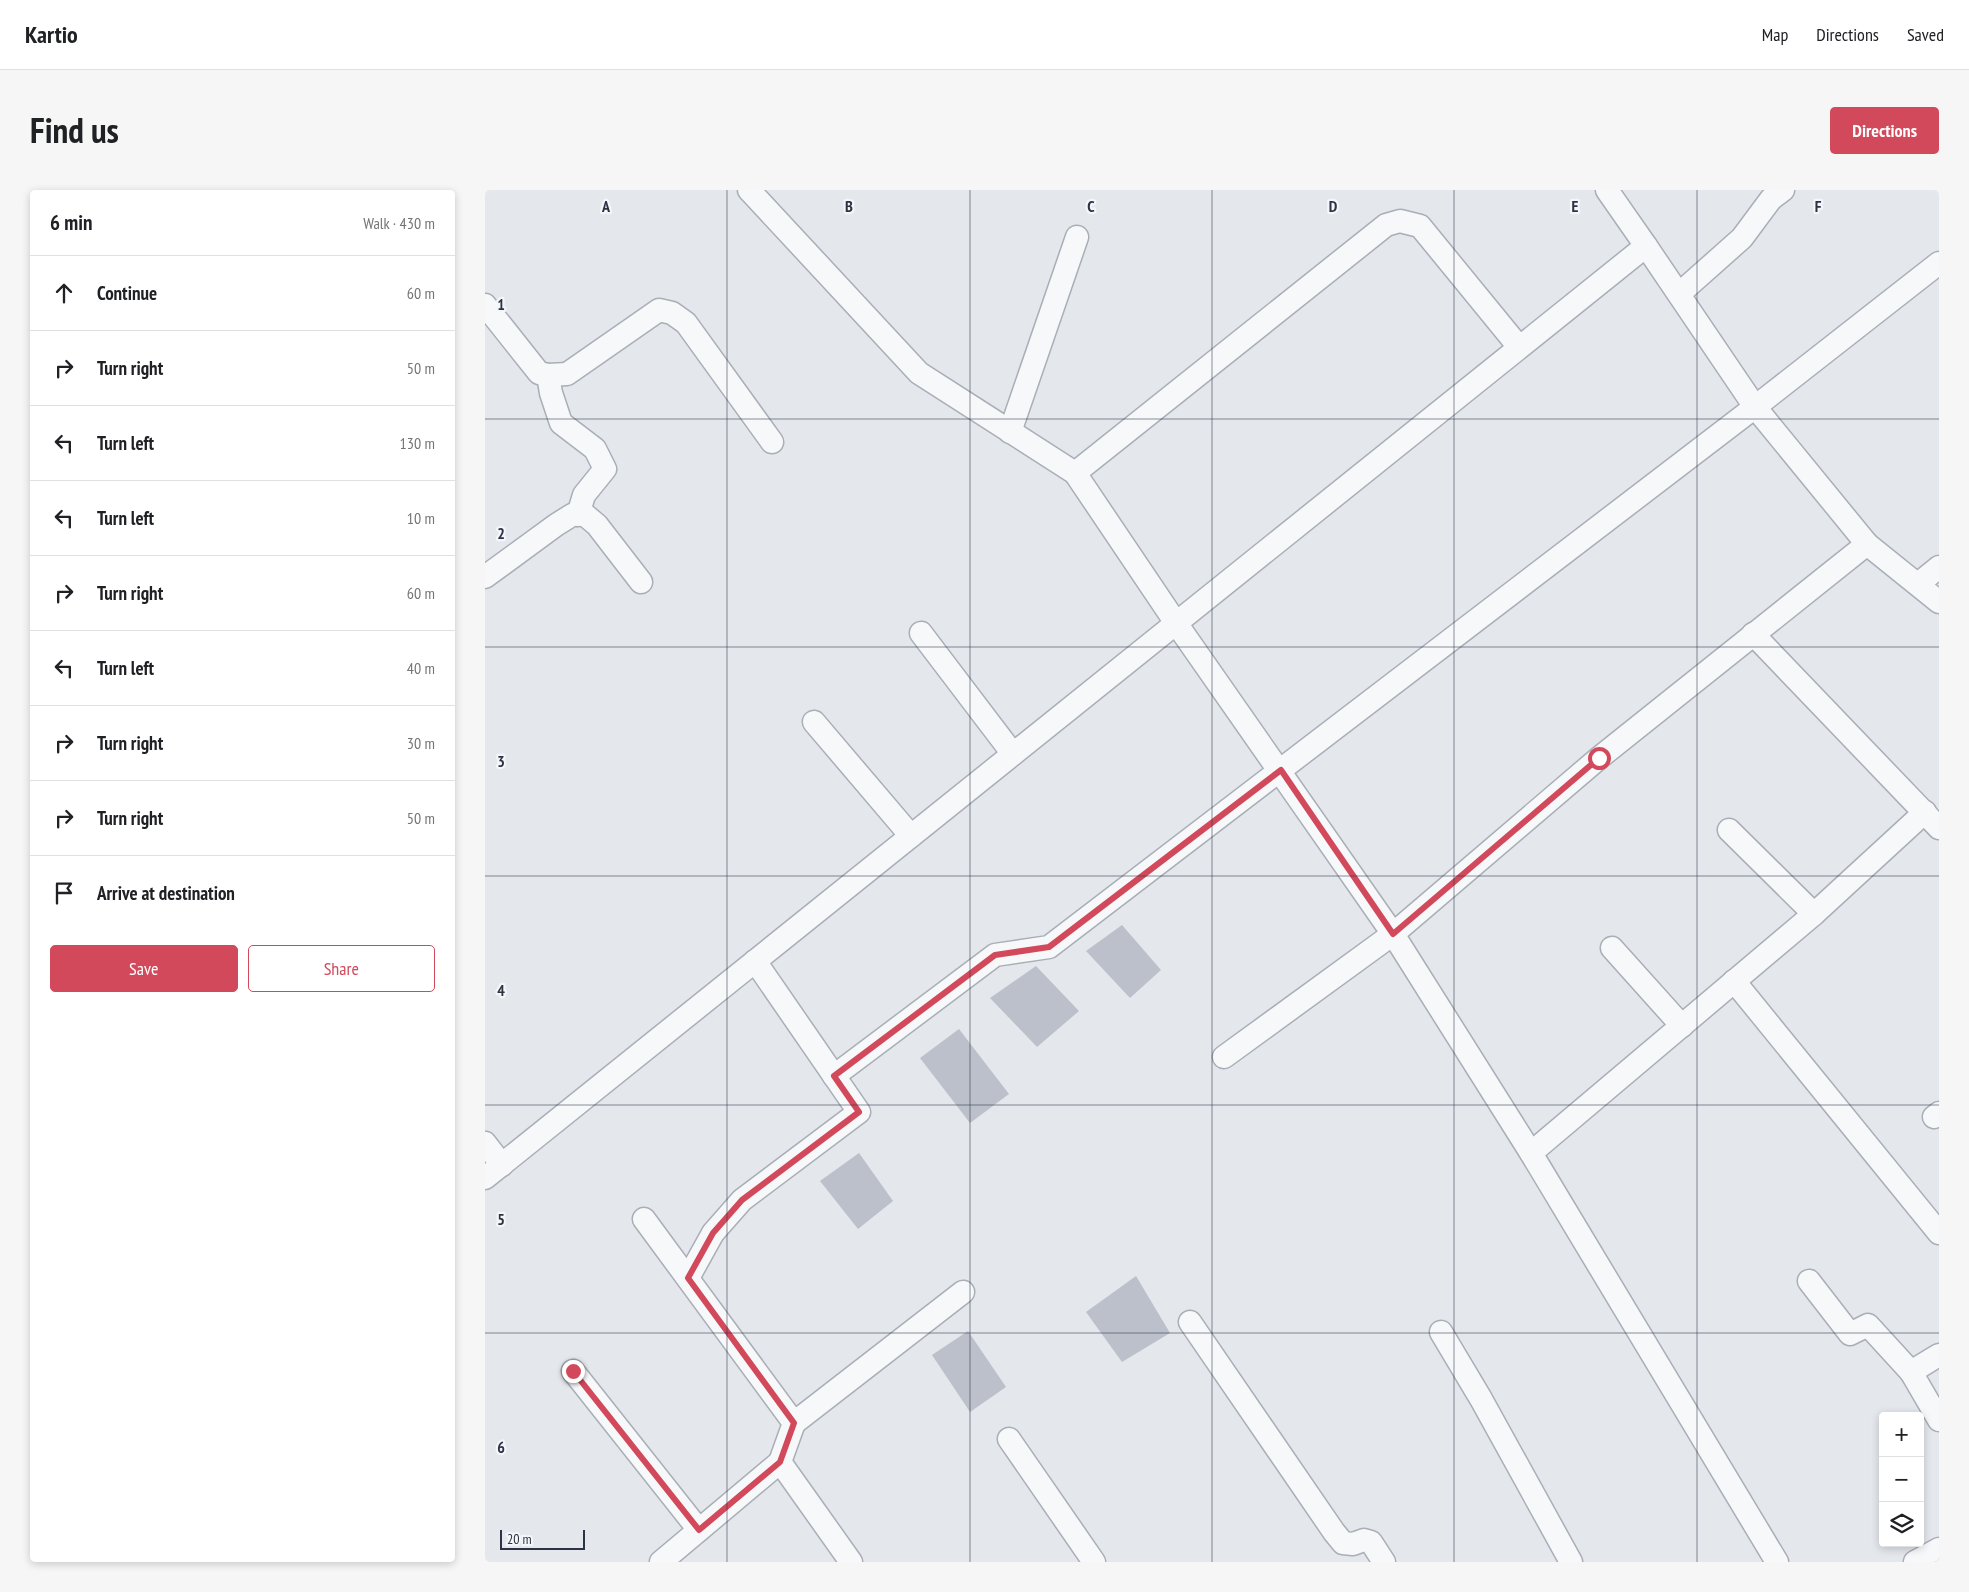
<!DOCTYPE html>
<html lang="en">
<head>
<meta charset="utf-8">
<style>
	:root { --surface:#fff; --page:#f6f6f6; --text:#202124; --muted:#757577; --line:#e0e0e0; --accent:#d1495b }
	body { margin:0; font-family:"PT Sans Narrow",sans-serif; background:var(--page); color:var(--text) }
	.controls { position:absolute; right:15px; bottom:15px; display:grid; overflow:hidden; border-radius:5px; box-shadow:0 2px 8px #0003 }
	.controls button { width:45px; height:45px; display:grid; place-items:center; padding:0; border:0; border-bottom:1px solid var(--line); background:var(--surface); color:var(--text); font:25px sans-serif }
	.scale { position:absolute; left:15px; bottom:12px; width:85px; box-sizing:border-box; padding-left:5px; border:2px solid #2b3445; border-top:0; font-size:14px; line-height:18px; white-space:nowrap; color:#2b3445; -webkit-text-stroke:4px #f4f6f9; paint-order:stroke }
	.stop { position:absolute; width:15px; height:15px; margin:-11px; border:4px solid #d1495b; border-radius:50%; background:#fff }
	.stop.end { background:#d1495b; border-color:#fff; box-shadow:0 1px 5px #0008 }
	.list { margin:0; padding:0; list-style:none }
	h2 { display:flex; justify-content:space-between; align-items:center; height:65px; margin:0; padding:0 20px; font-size:21px }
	h2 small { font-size:16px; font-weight:400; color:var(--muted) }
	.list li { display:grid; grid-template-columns:32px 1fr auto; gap:15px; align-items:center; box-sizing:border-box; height:75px; padding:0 20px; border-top:1px solid var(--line) }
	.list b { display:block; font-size:19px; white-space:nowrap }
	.list em { font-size:16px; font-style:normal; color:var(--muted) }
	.actions { display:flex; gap:10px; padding:15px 20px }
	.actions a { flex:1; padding:11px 0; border:1px solid var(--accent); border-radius:5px; text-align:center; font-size:18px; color:var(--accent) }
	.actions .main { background:var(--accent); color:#fff }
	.icon { flex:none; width:28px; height:28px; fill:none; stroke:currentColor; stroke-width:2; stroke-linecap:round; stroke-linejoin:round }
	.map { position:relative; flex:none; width:1454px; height:1372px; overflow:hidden; border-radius:5px }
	header { display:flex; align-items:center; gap:30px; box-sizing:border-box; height:70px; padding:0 25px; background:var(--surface); border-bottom:1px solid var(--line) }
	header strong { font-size:24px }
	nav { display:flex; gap:28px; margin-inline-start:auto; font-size:18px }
	.intro { display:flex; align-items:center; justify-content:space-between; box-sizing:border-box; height:120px; padding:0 30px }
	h1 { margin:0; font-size:35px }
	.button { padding:12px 22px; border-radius:5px; background:var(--accent); color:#fff; font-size:18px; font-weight:700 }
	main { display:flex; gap:30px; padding:0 30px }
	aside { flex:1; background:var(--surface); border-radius:5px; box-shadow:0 2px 8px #0003 }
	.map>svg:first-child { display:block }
</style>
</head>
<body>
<header>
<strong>Kartio</strong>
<nav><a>Map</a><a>Directions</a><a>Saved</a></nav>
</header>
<div class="intro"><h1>Find us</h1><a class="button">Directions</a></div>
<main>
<aside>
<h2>6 min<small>Walk · 430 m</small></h2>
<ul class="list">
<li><svg class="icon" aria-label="ahead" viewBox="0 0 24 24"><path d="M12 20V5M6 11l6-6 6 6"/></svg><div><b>Continue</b></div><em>60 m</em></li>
<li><svg class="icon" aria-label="right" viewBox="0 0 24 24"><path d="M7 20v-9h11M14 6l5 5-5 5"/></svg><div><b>Turn right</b></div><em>50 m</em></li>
<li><svg class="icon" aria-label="left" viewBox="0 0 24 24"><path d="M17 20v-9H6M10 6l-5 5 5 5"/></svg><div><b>Turn left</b></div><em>130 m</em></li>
<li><svg class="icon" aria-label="left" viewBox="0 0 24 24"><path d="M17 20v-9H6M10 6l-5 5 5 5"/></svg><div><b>Turn left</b></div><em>10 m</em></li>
<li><svg class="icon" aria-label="right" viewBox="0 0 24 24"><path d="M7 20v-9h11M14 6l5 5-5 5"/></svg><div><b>Turn right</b></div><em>60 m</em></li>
<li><svg class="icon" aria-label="left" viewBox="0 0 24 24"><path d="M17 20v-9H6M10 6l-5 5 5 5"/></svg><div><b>Turn left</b></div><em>40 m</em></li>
<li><svg class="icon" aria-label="right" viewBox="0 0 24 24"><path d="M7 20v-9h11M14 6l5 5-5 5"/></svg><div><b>Turn right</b></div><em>30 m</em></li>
<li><svg class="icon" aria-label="right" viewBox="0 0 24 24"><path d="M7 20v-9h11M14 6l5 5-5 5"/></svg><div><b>Turn right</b></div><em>50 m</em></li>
<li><svg class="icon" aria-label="arrive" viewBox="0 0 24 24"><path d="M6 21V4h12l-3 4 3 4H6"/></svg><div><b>Arrive at destination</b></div></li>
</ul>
<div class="actions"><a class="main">Save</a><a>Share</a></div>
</aside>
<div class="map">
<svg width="1454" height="1372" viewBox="0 0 1454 1372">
	<rect width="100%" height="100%" fill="#e4e7ec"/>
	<g fill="#bbc0ca">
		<polygon points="637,735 676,780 645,808 601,761"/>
		<polygon points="551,776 594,821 552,857 505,808"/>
		<polygon points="474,839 524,904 485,933 435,868"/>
		<polygon points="374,963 408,1011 373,1039 335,991"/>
		<polygon points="651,1086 685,1143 637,1172 601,1122"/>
		<polygon points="483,1141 521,1197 485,1222 447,1165"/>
	</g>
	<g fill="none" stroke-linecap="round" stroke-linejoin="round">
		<defs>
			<g id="street">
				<polyline points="264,0 434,183 590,283 691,433 908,744 1046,963 1292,1372"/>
				<polyline points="1194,104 1257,48 1286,9 1298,0"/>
				<polyline points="0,115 54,183 63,185 82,184 174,120 187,123 201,133 287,252"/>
				<polyline points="63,185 66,203 76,233 110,259 120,279 99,305 93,325"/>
				<polyline points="525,242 592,47"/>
				<polyline points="590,283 901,35 915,31 935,36 1034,157"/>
				<polyline points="1382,354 1454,412"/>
				<polyline points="0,387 71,335 87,325 99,324 112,335 156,392"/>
				<polyline points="1433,394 1454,377"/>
				<polyline points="436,443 528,564"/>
				<polyline points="1268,444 1454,638"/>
				<polyline points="329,532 426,646"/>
				<polyline points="1244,640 1329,724"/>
				<polyline points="1127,758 1197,836"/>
				<polyline points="1249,791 1454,1043"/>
				<polyline points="739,867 908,744 1114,568 1382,354 1270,217 1454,73"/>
				<polyline points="349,886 510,765 564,757 1270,217 1161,56"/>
				<polyline points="1449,927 1454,923"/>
				<polyline points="0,953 17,975"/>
				<polyline points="1046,963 1329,724 1440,622"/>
				<polyline points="0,988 1161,56 1122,0"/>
				<polyline points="159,1029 309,1233 295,1272 366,1372"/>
				<polyline points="203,1088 228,1043 257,1010 374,922 270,771"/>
				<polyline points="1324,1091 1365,1144 1383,1135 1426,1182 1454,1165"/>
				<polyline points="705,1132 849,1342 858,1353 868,1354 879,1350 886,1352 899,1372"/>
				<polyline points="956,1142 996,1209 1086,1372"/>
				<polyline points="88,1181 214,1340"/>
				<polyline points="1426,1182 1454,1230"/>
				<polyline points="309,1233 478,1102"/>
				<polyline points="524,1249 609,1372"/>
				<polyline points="176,1372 295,1272"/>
				<polyline points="1430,1372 1454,1359"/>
			</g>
		</defs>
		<use href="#street" stroke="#a9aeb7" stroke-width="25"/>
		<use href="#street" stroke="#f7f8fa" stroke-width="22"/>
	</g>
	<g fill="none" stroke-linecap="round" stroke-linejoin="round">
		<polyline stroke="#d1495b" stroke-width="6" points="88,1181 214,1340 295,1272 309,1233 203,1088 228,1043 257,1010 374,922 349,886 510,765 564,757 796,580 908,744 1114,568"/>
	</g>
	<path fill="none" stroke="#2b3445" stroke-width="1" stroke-opacity="0.55" d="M242,0v1372M485,0v1372M727,0v1372M969,0v1372M1212,0v1372M0,229h1454M0,457h1454M0,686h1454M0,915h1454M0,1143h1454"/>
	<g font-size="16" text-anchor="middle" font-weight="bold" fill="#2b3445" stroke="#f4f6f9" stroke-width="4.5" stroke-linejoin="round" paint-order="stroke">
		<text x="121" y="22">A</text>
		<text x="364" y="22">B</text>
		<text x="606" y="22">C</text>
		<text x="848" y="22">D</text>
		<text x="1090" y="22">E</text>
		<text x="1333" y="22">F</text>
		<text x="16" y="120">1</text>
		<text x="16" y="349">2</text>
		<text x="16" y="577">3</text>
		<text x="16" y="806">4</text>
		<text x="16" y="1035">5</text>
		<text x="16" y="1263">6</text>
	</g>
</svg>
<div class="controls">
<button>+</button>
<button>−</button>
<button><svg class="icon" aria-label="layers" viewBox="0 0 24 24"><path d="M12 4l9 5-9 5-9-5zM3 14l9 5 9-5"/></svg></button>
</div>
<div class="scale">20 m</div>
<div class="stop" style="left:1114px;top:568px"></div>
<div class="stop end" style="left:88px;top:1181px"></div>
</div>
</main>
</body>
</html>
